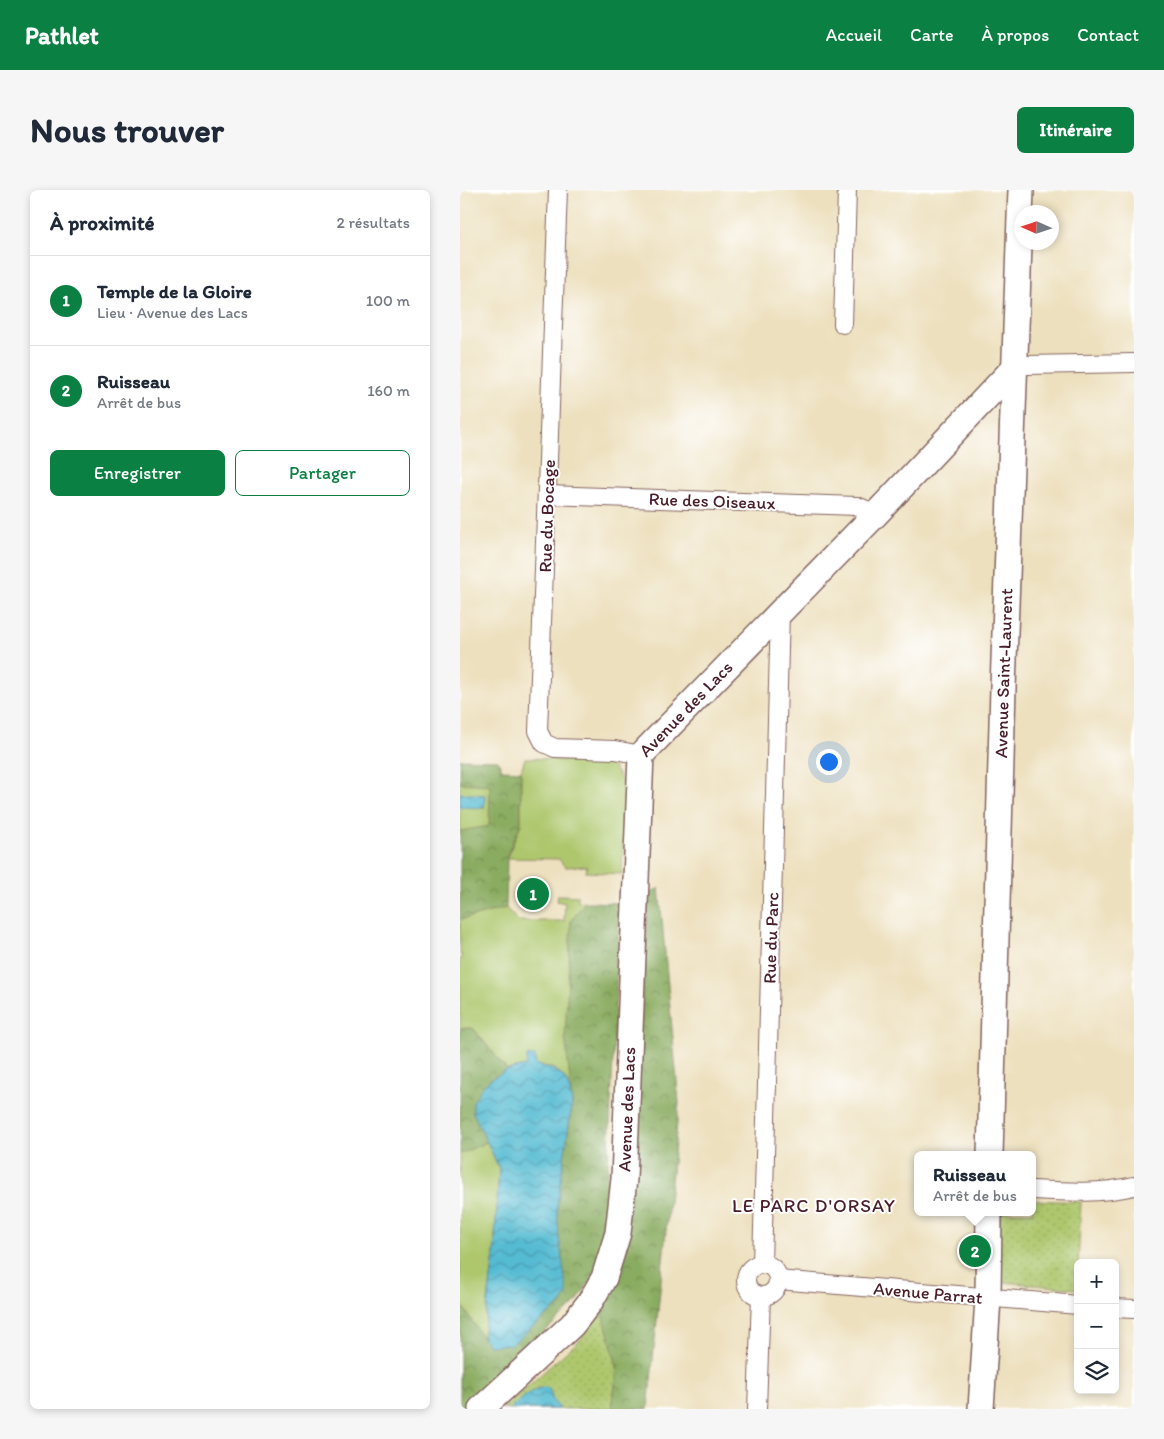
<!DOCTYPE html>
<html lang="fr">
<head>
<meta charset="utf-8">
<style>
	:root { --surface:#fff; --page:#f6f6f7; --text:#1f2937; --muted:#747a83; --line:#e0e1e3; --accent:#0b8043 }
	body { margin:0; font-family:Itim,sans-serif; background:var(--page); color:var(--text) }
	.controls { position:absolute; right:15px; bottom:15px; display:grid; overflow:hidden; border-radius:8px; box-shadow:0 2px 8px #0003 }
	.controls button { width:45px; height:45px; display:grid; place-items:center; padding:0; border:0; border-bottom:1px solid var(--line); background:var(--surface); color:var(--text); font:25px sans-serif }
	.compass { position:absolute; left:554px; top:15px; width:45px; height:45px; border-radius:50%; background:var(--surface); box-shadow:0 2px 8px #0003; rotate:273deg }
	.you { position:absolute; left:368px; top:571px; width:18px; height:18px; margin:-12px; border:4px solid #fff; border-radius:50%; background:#1a73e8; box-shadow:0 0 0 8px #1a73e833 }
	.badge { display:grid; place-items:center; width:32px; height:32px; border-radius:50%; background:var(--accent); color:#fff; font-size:16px; font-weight:700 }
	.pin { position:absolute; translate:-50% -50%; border:2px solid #fff; box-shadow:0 1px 5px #0006 }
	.popup { position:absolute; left:454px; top:961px; width:122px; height:65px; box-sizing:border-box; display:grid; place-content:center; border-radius:8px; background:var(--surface); filter:drop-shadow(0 1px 4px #0005); font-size:16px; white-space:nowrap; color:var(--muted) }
	.popup b { font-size:19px; color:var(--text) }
	.popup::after { content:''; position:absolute; left:50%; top:100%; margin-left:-10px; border:10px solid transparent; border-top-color:var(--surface) }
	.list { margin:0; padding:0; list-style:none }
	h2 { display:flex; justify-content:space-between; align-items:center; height:65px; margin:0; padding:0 20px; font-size:21px }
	h2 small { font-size:16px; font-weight:400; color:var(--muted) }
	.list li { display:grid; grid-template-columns:32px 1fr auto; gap:15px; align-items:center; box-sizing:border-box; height:90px; padding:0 20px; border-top:1px solid var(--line) }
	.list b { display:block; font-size:19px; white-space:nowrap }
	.list p { margin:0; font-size:16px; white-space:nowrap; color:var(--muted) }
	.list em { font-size:16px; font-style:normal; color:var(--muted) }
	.actions { display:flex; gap:10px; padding:15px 20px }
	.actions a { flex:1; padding:11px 0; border:1px solid var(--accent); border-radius:8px; text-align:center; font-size:18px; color:var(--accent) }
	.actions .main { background:var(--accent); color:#fff }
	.icon { flex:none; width:28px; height:28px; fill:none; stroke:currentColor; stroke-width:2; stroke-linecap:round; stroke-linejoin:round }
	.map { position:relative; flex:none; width:674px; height:1219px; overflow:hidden; border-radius:8px }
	header { display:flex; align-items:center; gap:30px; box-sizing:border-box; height:70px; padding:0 25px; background:var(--accent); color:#fff }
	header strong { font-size:24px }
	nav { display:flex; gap:28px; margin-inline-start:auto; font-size:18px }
	.intro { display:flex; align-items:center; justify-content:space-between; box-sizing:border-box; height:120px; padding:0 30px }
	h1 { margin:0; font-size:35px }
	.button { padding:12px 22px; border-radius:8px; background:var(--accent); color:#fff; font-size:18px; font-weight:700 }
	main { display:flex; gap:30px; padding:0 30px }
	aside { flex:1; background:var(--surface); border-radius:8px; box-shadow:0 2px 8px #0003 }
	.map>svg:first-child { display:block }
</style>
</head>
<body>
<header>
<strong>Pathlet</strong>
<nav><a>Accueil</a><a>Carte</a><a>À propos</a><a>Contact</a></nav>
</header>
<div class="intro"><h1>Nous trouver</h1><a class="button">Itinéraire</a></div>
<main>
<aside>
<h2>À proximité<small>2 résultats</small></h2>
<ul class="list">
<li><span class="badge">1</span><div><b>Temple de la Gloire</b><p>Lieu · Avenue des Lacs</p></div><em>100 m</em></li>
<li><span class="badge">2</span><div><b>Ruisseau</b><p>Arrêt de bus</p></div><em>160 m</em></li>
</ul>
<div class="actions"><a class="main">Enregistrer</a><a>Partager</a></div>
</aside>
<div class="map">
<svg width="674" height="1219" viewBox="0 0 674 1219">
	<defs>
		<pattern id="forest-crowns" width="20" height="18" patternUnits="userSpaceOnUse" patternTransform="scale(1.25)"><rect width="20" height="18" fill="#8aac60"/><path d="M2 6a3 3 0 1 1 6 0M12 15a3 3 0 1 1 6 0" fill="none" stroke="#738b4f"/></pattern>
		<pattern id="park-dots" width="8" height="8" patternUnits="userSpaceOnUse" patternTransform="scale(1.25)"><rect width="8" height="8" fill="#aec76d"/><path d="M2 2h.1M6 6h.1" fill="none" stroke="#97aa5f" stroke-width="1.8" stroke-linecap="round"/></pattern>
		<pattern id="water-waves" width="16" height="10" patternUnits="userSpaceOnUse" patternTransform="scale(1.25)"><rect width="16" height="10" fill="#54bbd2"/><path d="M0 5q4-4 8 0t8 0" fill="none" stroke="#4897ab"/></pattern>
	</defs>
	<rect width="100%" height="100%" fill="#fff"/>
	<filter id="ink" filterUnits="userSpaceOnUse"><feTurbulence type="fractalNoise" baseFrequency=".02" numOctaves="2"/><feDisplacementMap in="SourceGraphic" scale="10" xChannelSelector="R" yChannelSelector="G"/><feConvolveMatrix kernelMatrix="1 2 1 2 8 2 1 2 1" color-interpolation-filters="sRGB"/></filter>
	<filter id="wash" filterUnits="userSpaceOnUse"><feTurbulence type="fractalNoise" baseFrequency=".0096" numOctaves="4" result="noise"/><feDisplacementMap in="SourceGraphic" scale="20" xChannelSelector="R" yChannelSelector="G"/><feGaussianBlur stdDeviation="1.12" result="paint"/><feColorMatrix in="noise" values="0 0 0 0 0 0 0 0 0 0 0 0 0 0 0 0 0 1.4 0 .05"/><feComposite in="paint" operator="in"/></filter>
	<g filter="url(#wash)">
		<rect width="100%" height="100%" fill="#ede0be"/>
		<g fill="url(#forest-crowns)" stroke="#6a6646">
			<polygon points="0,569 38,570 42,580 61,581 61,634 47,665 46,718 0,730 0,641 29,635 30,595 0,593"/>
			<polygon points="199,698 219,913 188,1219 152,1219 157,1177 141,1117 165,1051 189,704"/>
			<polygon points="125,712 160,713 145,1047 136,1081 116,1113 0,1219 0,1112 23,1148 31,1156 52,1153 102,1114 97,1047 97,1017 112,914 105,847 111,731"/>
			<polygon points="0,838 13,838 47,880 31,889 13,922 27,952 0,964"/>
		</g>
		<g fill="url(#park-dots)" stroke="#7c734c">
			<polygon points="573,1010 621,1012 617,1099 543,1092 537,1088 540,1022 572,1022"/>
			<polygon points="141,1117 157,1177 152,1219 42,1219 120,1150"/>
		</g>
		<g fill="#aec76d" stroke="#7c734c">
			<polygon points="65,568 150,572 166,597 162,684 126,682 127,676 105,677 99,669 47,668 61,634 61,581"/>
			<polygon points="0,593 30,595 29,636 0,641"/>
			<path d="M98,705l20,1v5l7,1 -14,19 -6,116 6,53c-3,-5 -6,-13 -11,-17 -15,-12 -36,-7 -53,-3l-34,-42h-13v-67l2,-6h-2v-35l46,-12 12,13h46l1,-18 -8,-2z"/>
			<polygon points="27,952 39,978 34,1066 23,1148 0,1112 0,964"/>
		</g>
		<g fill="url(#water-waves)" stroke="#4f6d7e">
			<polygon points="0,603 25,605 24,618 0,617"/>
			<path d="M67,866h8l1,9c26,5 33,12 36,39l-15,103 2,30 8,57 -5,9 -50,41 -22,2 -7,-8 11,-82 5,-88 -26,-56v-10l9,-15 9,-8 16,-9 19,-4z"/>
			<path d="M85,1197l4,1 4,12 7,9h-50c11,-9 21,-20 35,-22z"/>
		</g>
	</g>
	<g filter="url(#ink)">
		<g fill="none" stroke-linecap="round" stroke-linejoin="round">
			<defs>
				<g id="street">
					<polyline points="98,0 78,541 84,553 95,558 155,560 181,565"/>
					<polyline points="383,134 387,0"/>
					<polyline points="553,179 566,175 674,173"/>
					<polyline points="88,305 397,316 416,324"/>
					<path d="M572,1000c35,2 68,4 102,-4"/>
					<polyline points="302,1074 320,422"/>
					<circle cx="302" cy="1090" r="16"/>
					<polyline points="318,1090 618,1115"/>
					<polyline points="655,1118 674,1119"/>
					<polyline points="297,1219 301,1106"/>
				</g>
				<g id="secondary">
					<path id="s1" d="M530,965l13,-467 18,-498"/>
					<path id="s2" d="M21,1219l91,-84 18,-23 14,-24 14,-45 6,-54 17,-424 235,-241 137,-145"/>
					<polyline points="521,1219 528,1108 529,1022"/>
				</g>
			</defs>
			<use href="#street" stroke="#83635e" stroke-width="20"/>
			<use href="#secondary" stroke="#83635e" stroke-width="28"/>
			<use href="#street" stroke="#fff" stroke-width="18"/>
			<use href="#secondary" stroke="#fff" stroke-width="25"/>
		</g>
	</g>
	<g text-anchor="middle" stroke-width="4" stroke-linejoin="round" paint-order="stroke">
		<g font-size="18" fill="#4a1f2b" stroke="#fff">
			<text transform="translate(252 311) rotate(2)" y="6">Rue des Oiseaux</text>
			<text transform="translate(87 326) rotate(-88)" y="6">Rue du Bocage</text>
			<text dy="6" stroke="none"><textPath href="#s1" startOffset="482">Avenue Saint-Laurent</textPath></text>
			<text dy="6" stroke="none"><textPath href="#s2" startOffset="771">Avenue des Lacs</textPath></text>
			<text transform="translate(311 748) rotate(-88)" y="6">Rue du Parc</text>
			<text dy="6" stroke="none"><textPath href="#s2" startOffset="352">Avenue des Lacs</textPath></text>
			<text transform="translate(468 1103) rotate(5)" y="6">Avenue Parrat</text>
		</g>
		<g font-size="19" letter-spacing="1" fill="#4a1f2b" stroke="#fff">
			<text x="354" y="1022">LE PARC D'ORSAY</text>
		</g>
	</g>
</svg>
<div class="controls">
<button>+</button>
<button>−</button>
<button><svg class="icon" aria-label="layers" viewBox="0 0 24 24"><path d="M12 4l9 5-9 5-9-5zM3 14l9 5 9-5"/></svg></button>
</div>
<svg class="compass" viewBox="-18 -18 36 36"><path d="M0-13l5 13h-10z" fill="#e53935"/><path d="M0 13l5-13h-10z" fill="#747a83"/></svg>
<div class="you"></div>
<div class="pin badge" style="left:73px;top:704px">1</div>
<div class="pin badge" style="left:515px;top:1061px">2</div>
<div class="popup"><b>Ruisseau</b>Arrêt de bus</div>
</div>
</main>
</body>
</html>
